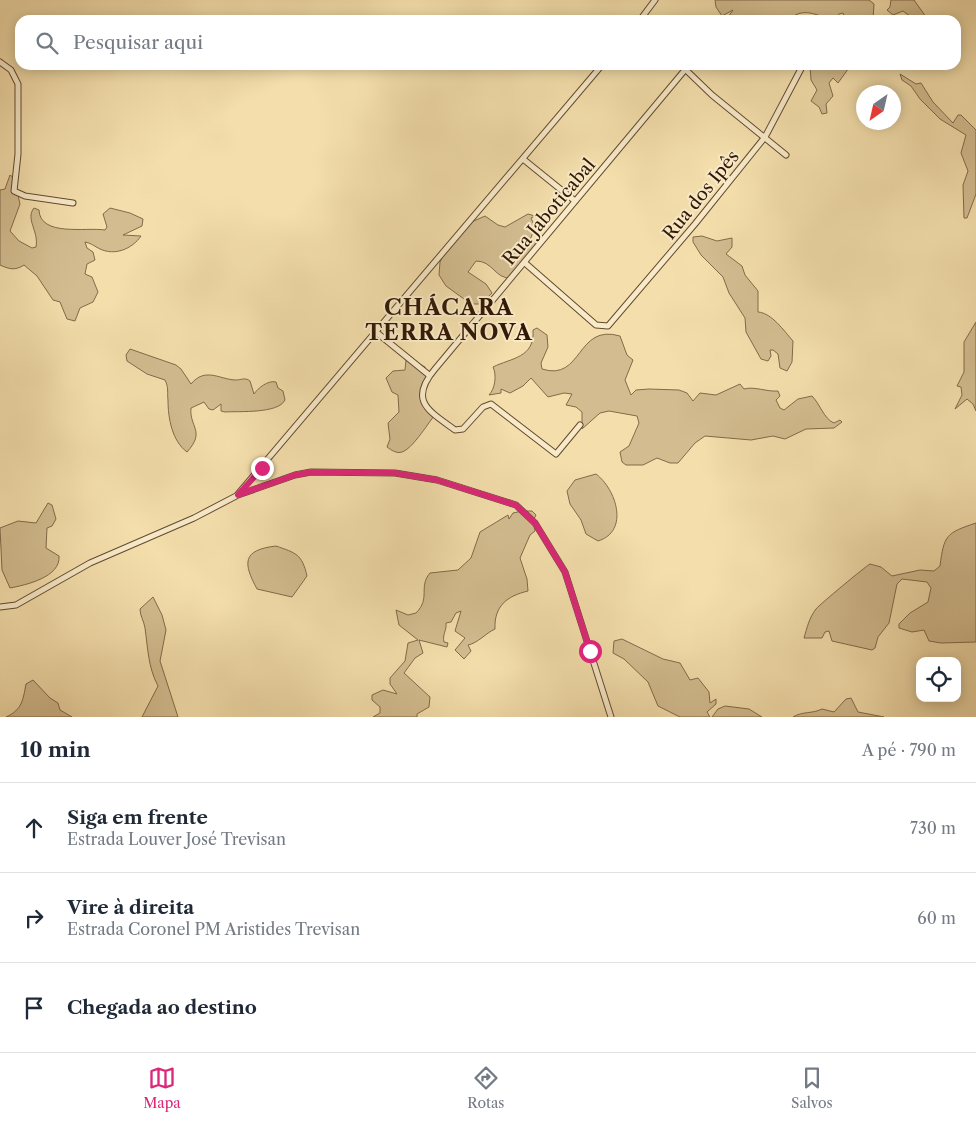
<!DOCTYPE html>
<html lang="pt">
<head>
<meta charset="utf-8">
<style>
	:root { --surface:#fff; --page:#f6f6f7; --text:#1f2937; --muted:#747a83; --line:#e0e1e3; --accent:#db2777 }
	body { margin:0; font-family:"Libre Caslon Text",serif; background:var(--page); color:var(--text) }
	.controls { position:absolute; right:15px; bottom:15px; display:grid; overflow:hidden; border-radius:10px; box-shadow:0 2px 12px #0003 }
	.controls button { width:45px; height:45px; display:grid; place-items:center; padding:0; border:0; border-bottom:1px solid var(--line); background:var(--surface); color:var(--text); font:25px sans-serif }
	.compass { position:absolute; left:856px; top:85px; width:45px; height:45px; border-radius:50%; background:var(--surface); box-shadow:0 2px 12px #0003; rotate:214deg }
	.stop { position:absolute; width:15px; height:15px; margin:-11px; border:4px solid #db2777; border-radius:50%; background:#fff }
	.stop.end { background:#db2777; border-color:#fff; box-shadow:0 1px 5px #0008 }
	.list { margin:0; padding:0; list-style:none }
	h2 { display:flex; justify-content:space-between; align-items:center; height:65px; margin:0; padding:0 20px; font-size:21px }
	h2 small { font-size:16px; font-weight:400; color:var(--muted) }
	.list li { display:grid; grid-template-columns:32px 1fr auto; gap:15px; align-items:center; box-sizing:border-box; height:90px; padding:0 20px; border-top:1px solid var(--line) }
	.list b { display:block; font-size:19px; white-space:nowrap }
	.list p { margin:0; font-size:16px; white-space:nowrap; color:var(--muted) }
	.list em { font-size:16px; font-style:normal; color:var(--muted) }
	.icon { flex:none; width:28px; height:28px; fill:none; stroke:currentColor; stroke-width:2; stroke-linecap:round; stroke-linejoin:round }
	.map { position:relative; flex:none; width:976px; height:717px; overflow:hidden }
	.search { position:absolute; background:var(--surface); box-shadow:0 2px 12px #0003; left:15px; right:15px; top:15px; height:55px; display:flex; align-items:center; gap:12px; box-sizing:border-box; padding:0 18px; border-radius:15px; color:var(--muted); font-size:19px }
	.sheet { height:335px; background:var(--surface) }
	nav { display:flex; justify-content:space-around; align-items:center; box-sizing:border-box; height:70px; border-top:1px solid var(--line); background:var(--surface); font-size:14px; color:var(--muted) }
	nav a { display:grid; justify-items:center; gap:2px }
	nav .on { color:var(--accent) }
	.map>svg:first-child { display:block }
</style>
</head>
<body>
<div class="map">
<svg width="976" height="717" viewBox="0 0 976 717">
	<rect width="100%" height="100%" fill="#f4dfac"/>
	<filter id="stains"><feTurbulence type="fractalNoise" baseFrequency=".004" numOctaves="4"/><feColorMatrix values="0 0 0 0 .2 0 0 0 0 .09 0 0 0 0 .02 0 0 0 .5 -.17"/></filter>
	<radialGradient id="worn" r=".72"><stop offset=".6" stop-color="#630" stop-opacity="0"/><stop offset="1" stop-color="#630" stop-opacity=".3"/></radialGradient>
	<g fill="#d3bd90" stroke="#826a4a">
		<path d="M715,0h154l5,4 -1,16h-27l-3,-7 -4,1 -4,6h-12l5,-1c-14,-6 -28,-11 -39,1h-63l7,-10 -11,6 -6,-9z"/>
		<polygon points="891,0 914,0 926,17 933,20 915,20 903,11 893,15 887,10 890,7"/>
		<polygon points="810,65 851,65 838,83 833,78 829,83 833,96 826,104 827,113 822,114 819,107 811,101 817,90 811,80"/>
		<polygon points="900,74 916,84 921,83 933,102 953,123 958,115 961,115 976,130 976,194 967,218 964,218 963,185 968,171 961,153 966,135 940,119 920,99 911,86 902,80"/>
		<path d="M10,175l4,3 6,26 -10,27 9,10 13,7 4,-1c3,-16 -11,-28 -2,-39l5,2c1,27 47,17 66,20l2,-3 -4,-13 7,-6 20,5 13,6 -1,7 -19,9 18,1c-9,13 -26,20 -41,13 -6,-3 -9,-6 -15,-7l2,6 6,4 2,8 -8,4 -2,10 7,3 6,15 -5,10 -13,6 -5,13 -8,-2 -7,-17 -7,-2 -16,-24 -13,-11c-9,6 -15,4 -24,0v-75l5,-1z"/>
		<path d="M528,214l7,2 -4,2 4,9 -5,13h6l13,-9 -38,47c-16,1 -18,-17 -35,-17l-8,11 18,12 6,9 -11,11h-10l-25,-18 -7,-11 1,-13 9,-18 18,-20 18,-8 13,9 7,2z"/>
		<path d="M702,236l15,5 15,-3v9l-6,7 16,12 3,9 13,16v21c14,1 26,19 35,29l-1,21 -5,9 -7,-3 -2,-14 -5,-4h-3l1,6 -3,5 -7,-2 -15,-27 -1,-14 -16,-25 -6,-16 -22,-22 -8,-13v-5z"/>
		<polygon points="976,322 976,411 973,404 967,399 955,409 962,395 961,387 957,386 964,372 964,342"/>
		<path d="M537,328l10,7 1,12 -7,16 1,6c41,13 34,-46 78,-33l7,19 6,5 -8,20 6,15 5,-5 13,-1 30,1 8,3 6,8 7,-8 16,2 24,-11 4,5c10,-3 23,3 34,2l2,5 -4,4 4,8 4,2 14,-11 14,-3c8,8 12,23 22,27l6,-3 2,2 -8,6 -28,1 -21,10 -12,-3 -22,4 -46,-4 -10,7 -17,20h-8l-13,-5 -14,7h-17l-4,-3 -2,-10 9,-6 10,-23 -2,-7 -28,-5 -9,2 -18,16v-17l-6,-5 -10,-2 6,-11 -8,-1 -16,4 -17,-19 -8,8 -13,7 -9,-4v4l-12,2c6,-6 8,-20 4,-28 18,-9 42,-9 40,-37z"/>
		<path d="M130,349l46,16 5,4 10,15c14,-17 28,-5 44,-4 7,0 10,-3 15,1l4,13c4,-6 14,-14 22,-12l2,6 5,3 2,9c-7,14 -46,11 -60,12l-4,-1v-7l-8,6 -4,-1 -5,-7 -13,6c-2,19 15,23 -4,44 -15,-11 -19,-34 -19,-52 -1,-8 1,-12 -3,-20l-18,-6 -20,-13 -1,-6z"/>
		<path d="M409,358l16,9 1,8 -3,21 11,20c-7,9 -22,33 -32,36 -5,2 -11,-2 -15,-5l3,-8 -2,-16 11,-11 -1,-17 -6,-3 -6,-14 7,-7 12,-1 1,-10z"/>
		<path d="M596,474c20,15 34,57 2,67l-12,-7 -5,-14 -11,-16 -3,-13 8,-11z"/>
		<path d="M48,503l4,2 4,14 -4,7 -5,2 -1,20 13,8c2,21 -33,29 -49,32l-8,-18 -2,-42 18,-7 18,2z"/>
		<path d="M522,511h10l4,4 -2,4 1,12 -5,4 -10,23 7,21 1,12c-21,5 -34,15 -33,38 -9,4 -17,14 -27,16l3,6 -7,8 -9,-9 10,-12 -10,-7 6,-20 -5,2 -5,9 -5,1c1,7 -4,12 -2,19l4,1 -1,4 -28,-7 4,13 -8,5 -11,15 26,24 -1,10 -12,7v3h-44l7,-4v-6l-8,-7v-5l11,-5 14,4 -7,-10v-6l15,-17 3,-18 10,-3 -19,-15 -3,-15 12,5 8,-2c15,-15 2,-26 14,-40l28,-3 13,-12 9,-26 28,-17 1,4 4,-6z"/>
		<path d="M976,523v119l-35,1 -12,-2 -5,-11 -12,2 -13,-4v-4l11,-11 18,-11 3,-14 -4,-6 -25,-3 -5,5 -8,39 -11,14 -3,11 -3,2 -40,-9 -3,-10 -4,1 -3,6h-18c3,-10 5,-20 12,-29 3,-4 50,-43 54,-45l11,3 11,9 28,-6 14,1 6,-5c4,-31 6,-33 36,-43z"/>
		<path d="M276,546c20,7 26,8 31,30l-15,21 -35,-8c-14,-26 -15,-39 19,-43z"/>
		<path d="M153,597l9,18 4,15 -6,31 18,56h-36l16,-31c-10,-19 -10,-37 -13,-58 -1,-7 -5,-12 -5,-19z"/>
		<polygon points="622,639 663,659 680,663 690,680 698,678 709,692 710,703 716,699 716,704 707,712 710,717 680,717 658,706 648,682 624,659 613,653 614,641"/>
		<path d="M33,680l17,18 8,5 2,7 12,7h-66c16,-7 17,-17 20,-33z"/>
		<path d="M851,698l7,14 26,5h-91c10,-6 19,-3 29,-8l12,3 12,-13z"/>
		<polygon points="725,706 749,709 762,717 712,717 718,709"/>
	</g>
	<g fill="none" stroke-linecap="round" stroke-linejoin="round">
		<defs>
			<g id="minor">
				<polyline points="640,20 655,0"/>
				<polyline points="0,62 11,70 18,84 18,154 14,191 25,196 73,203"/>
				<polyline points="685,69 712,95 786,155"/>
				<polyline points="523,159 575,201"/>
				<polyline points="525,263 596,325 608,326 695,224 765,137 803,65"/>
				<polyline points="376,332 429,375"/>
				<path d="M580,425l-24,29 -65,-50 -8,3 -20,22 -8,1c-26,-19 -47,-29 -20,-61l254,-304"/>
				<polyline points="238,494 602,65"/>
				<polyline points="0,607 16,605 90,563 194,518 238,495 295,475 311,472 395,473 437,480 516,505 535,523 565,572 611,717"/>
			</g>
		</defs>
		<use href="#minor" stroke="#624a2f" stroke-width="7"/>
		<use href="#minor" stroke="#f8eac9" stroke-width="5"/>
	</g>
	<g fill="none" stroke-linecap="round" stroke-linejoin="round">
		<polyline stroke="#db2777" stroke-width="6" points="262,468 238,495 295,475 312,472 395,473 437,480 516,505 535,523 565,572 590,651"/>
	</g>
	<g text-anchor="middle" stroke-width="4" stroke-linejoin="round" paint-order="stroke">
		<g font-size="18" fill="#311805" stroke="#f8eac9">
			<text transform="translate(701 195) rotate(-51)" y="6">Rua dos Ipês</text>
			<text transform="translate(549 212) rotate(-50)" y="6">Rua Jaboticabal</text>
		</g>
		<g font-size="22" font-weight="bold" letter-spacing="1" fill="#311805" stroke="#f8eac9">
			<text x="449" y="315">CHÁCARA<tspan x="449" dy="25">TERRA NOVA</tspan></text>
		</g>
	</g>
	<rect width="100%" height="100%" filter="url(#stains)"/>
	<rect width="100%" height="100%" fill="url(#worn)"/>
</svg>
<div class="controls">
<button><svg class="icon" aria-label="locate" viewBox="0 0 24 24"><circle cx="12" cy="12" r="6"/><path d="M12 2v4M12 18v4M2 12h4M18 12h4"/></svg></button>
</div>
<svg class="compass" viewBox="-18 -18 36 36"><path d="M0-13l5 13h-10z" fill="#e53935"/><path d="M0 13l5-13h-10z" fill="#747a83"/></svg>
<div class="stop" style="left:590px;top:651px"></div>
<div class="stop end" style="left:262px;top:468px"></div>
<div class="search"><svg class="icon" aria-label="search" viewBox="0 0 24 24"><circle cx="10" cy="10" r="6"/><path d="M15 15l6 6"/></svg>Pesquisar aqui</div>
</div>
<section class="sheet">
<h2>10 min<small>A pé · 790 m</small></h2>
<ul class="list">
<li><svg class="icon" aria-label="ahead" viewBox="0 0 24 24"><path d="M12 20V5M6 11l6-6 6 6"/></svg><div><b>Siga em frente</b><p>Estrada Louver José Trevisan</p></div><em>730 m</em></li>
<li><svg class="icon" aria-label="right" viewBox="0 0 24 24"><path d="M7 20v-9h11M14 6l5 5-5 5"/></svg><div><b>Vire à direita</b><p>Estrada Coronel PM Aristides Trevisan</p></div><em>60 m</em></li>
<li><svg class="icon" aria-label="arrive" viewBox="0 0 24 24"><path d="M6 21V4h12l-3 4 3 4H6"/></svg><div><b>Chegada ao destino</b></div></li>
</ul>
</section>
<nav>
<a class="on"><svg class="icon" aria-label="map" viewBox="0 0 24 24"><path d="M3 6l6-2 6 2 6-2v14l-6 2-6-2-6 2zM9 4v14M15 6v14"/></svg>Mapa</a>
<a><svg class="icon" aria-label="directions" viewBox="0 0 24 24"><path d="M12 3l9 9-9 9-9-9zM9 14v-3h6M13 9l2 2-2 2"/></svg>Rotas</a>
<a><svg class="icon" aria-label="saved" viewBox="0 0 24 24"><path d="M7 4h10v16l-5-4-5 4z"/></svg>Salvos</a>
</nav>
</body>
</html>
